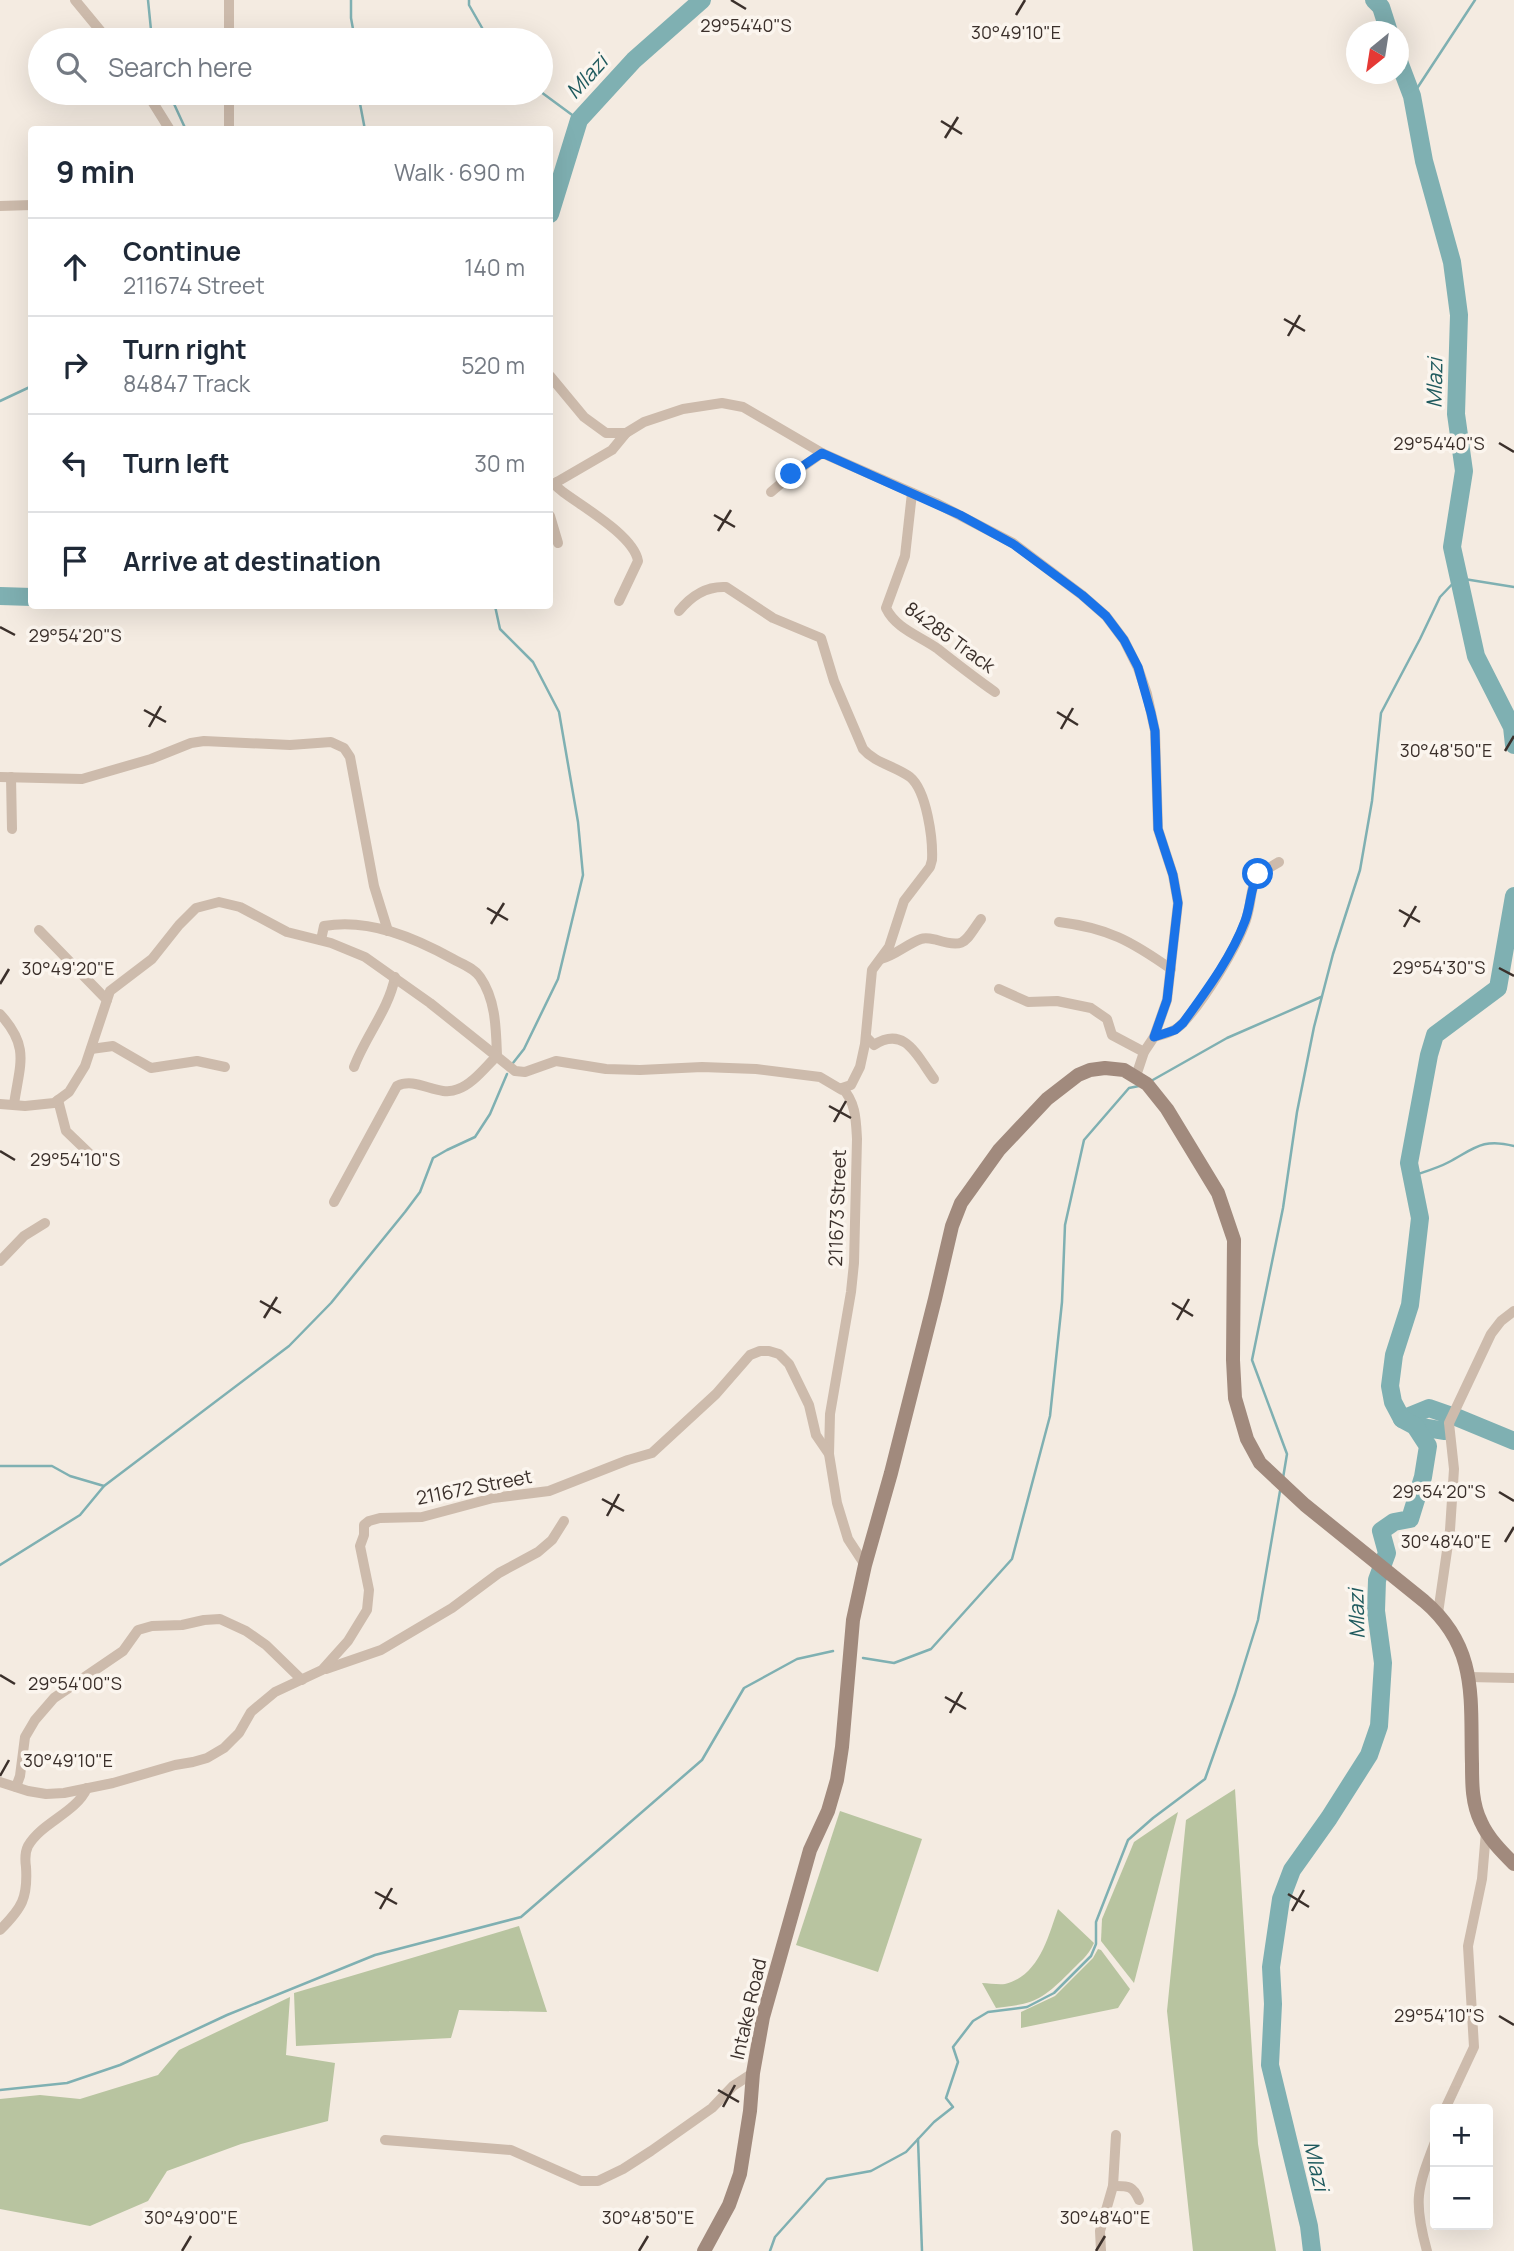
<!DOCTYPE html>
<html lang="en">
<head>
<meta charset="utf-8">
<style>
	:root { --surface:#fff; --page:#f6f6f7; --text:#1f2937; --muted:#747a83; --line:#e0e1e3 }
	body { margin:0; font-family:Manrope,sans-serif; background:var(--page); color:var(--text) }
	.controls { position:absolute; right:21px; bottom:21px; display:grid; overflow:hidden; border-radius:7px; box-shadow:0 7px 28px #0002 }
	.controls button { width:63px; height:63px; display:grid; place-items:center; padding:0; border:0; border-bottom:2px solid var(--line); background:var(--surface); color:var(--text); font:35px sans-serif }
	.compass { position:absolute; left:1346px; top:21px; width:63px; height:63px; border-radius:50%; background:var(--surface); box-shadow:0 7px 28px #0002; rotate:210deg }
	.stop { position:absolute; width:21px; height:21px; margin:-16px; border:5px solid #1a73e8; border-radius:50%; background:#fff }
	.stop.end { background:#1a73e8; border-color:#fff; box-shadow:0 2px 7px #0008 }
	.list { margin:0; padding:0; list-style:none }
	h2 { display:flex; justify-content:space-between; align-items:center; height:91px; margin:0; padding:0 28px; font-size:30px }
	h2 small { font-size:23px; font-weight:400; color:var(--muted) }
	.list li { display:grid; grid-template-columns:46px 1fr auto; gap:21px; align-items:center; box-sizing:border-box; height:98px; padding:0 28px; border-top:2px solid var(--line) }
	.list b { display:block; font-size:26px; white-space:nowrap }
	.list p { margin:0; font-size:23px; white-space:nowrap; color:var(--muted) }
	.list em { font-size:23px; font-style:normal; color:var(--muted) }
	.icon { flex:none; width:38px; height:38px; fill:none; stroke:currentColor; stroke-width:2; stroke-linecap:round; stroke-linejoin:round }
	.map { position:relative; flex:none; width:1514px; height:2251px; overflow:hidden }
	.search { position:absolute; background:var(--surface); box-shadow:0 7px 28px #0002; left:28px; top:28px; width:525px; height:77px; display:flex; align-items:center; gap:18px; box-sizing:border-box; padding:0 24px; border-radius:38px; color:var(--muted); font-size:26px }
	.panel { position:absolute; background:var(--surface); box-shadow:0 7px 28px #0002; left:28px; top:126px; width:525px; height:483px; border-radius:7px }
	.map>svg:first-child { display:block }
</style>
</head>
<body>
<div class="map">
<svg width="1514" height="2251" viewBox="0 0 1514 2251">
	<rect width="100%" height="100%" fill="#f4ebe1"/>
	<g fill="#b8c4a0">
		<polygon points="1235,1789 1258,2144 1276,2251 1193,2251 1167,2011 1186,1820"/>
		<polygon points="840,1811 922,1839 878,1972 796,1945"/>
		<polygon points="1178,1812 1134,1983 1101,1941 1102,1919 1134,1842"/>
		<path d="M1058,1909l36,34c-6,14 -15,19 -25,30 -27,27 -35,31 -73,35l-14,-25c7,0 16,2 23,1 34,-8 43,-47 53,-75z"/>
		<polygon points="519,1926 547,2012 459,2010 451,2038 296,2046 294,1993"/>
		<polygon points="1098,1949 1101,1950 1130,1989 1118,2008 1021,2028 1021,2012 1055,1996 1093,1958"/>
		<polygon points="290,1997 286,2055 335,2063 328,2121 241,2144 167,2171 148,2201 90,2226 0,2209 0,2099 40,2095 80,2099 158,2075 179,2050"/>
	</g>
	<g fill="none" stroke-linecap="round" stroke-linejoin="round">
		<g stroke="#7fb0b2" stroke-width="2.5">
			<polyline points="148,0 152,40"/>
			<polyline points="351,0 351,18 355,40"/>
			<polyline points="469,0 469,5 489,40"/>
			<polyline points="541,92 579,120"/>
			<polyline points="169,93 186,130"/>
			<polyline points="358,93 365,130"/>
			<polyline points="1412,96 1475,0"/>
			<polyline points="0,401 32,386"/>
			<polyline points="495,606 500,629 533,662 559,712 578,822 583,875 558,979 524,1049 513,1063"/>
			<polyline points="1151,1081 1227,1038 1321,997"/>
			<path d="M1412,1176c12,-4 26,-8 37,-14 26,-14 34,-24 65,-16"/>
			<polyline points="0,1466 52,1466 70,1476 104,1486"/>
			<polyline points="1283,1478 1287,1454 1252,1360 1283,1208 1297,1112 1314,1027 1333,954 1360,870 1372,801 1381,713 1420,639 1440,597 1458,578 1514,587"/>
			<polyline points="0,1565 80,1515 104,1486 289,1346 331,1303 405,1212 420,1192 433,1158 447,1150 475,1137 490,1114 507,1074"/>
			<polyline points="863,1658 894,1663 931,1649 1012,1559 1050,1416 1062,1302 1065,1225 1084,1140 1129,1088 1139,1086"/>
			<polyline points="0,2090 67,2083 120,2065 227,2015 375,1955 521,1917 702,1760 744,1688 797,1659 833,1651"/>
			<polyline points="918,2139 922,2251"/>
			<polyline points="770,2251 775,2237 827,2179 871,2171 906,2152 934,2122 953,2107 946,2098 958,2062 953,2047 973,2021 988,2012 1027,2007 1054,1993 1091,1956 1096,1944 1096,1922 1128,1840 1153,1818 1205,1779 1235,1694 1258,1620 1280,1491"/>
		</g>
		<g stroke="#7fb0b2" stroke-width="18">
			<polyline points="1374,0 1381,7 1389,32"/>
			<polyline points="1398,59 1412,96 1424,161 1452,262 1459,315 1456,414 1464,471 1452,547 1476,656 1512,727 1514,745"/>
			<polyline points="550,214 579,120 634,60 702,0"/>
			<polyline points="0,596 32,597"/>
			<polyline points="1456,1417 1514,1441"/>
			<polyline points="1402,1419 1429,1408 1449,1415"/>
			<polyline points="1415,1426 1445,1431"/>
			<polyline points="1312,2251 1309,2226 1270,2065 1273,2004 1271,1967 1281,1899 1292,1870 1329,1818 1369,1755 1379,1726 1383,1663 1376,1611 1377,1580 1387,1553 1381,1531 1394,1522 1410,1519 1423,1477 1428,1446 1415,1426 1402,1419 1393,1402 1390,1386 1394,1355 1410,1305 1420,1218 1409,1163 1429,1055 1435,1035 1498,988 1514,896"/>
		</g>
		<g stroke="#cdbbac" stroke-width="10">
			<polyline points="75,0 108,40"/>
			<polyline points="229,40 229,0"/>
			<polyline points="147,93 170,130"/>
			<polyline points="229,130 229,93"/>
			<polyline points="0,206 32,205"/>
			<polyline points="550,376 584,417 606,433 626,433 644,422 683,409 722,403 743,407 822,453 936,503 1013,543 1082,595 1106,616 1124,640 1138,668 1147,694 1155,731 1158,829 1173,875 1178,903 1167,1000 1154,1037 1144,1052 1136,1076"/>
			<path d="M557,482v5l6,5c20,15 71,44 75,69l-19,40"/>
			<polyline points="550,486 612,450 626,433"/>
			<polyline points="771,492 791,475 822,453"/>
			<path d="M912,493l-7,63 -19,52c10,21 34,28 52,41 19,15 37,29 57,43"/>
			<polyline points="550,516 558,543"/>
			<path d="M679,611c12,-15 28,-25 47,-24l47,31 48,20 13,43 29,68c12,14 32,17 47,28 17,14 23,63 22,83l-2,7 -26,34 -15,46 -17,23 -7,74 -5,23 -9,18 -9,3"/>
			<polyline points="0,777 82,779 151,759 191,743 204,741 290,745 331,742 344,748 350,757 374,886 388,931"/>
			<polyline points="11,777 12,829"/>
			<path d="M1059,922c49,6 72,19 112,47"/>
			<polyline points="39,930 107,1000"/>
			<path d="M321,940l3,-14c45,-8 91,12 129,33 9,5 21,9 27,18 16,23 16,52 17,79 -11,10 -24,28 -39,33 -20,9 -41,-13 -61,-3l-63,116"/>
			<path d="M881,959c15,-4 26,-15 40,-20 5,-2 11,0 16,1 29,9 28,1 44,-21"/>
			<polyline points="999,989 1028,1002 1057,1001 1091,1008 1107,1019 1112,1035 1144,1052"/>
			<path d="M0,1014c30,33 20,49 14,90"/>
			<path d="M866,1037l8,8c31,-20 43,11 60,34"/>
			<path d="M1154,1037c11,-3 22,-6 29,-14 21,-23 53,-74 63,-103 10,-32 -2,-39 33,-58"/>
			<polyline points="91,1049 113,1046 151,1068 197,1061 225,1067"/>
			<path d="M354,1067c11,-30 35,-58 41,-90"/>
			<polyline points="58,1100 66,1131 91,1155"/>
			<path d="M0,1104l25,2 29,-3 15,-11 16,-26 25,-75 42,-32 27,-34 17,-17 23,-6 21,5 47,25 44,11 34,14 65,46 85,68 10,1 31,-11 50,8 34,1 62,-3 54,2 64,8 22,13v-2c14,14 14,33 15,51l-3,124 -3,29 -21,122 -1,40"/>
			<polyline points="0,1261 24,1236 45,1223"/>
			<polyline points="1438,1613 1450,1530 1454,1469 1449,1423 1491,1334 1501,1321 1514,1311"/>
			<polyline points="326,1669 381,1650 452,1608 499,1573 538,1552 552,1540 564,1521"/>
			<polyline points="1469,1677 1514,1678"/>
			<polyline points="0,1782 28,1791 46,1794 64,1793 113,1783 175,1765 193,1762 207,1758 224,1748 239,1733 251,1712 275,1692 322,1670 348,1641 367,1610 369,1590 360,1546 364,1535 364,1525 369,1521 380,1518 422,1517 493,1498 549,1491 628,1460 652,1453 716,1394 750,1355 760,1351 769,1351 779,1354 789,1364 809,1405 816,1435 829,1454 837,1503 848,1539 865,1565"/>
			<polyline points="16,1787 20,1776 25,1737 35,1720 54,1698 123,1651 138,1630 152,1626 182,1625 204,1620 220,1619 246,1631 266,1645 302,1680"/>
			<path d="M0,1930c22,-22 28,-32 26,-63 -1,-7 -1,-15 2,-21 14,-24 48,-33 59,-58"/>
			<polyline points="1445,2109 1474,2047 1468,1946 1482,1879 1486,1832"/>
			<polyline points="385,2140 511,2150 581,2181 598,2181 623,2169 651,2151 712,2108 733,2086 753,2073"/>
			<path d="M1113,2186c15,0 20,-1 26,14"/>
			<polyline points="1101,2251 1100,2231 1113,2186 1116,2135"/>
			<path d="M1427,2251c-14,-50 -10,-62 8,-109"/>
		</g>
		<path stroke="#a18a7d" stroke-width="14" d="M704,2251l25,-46 11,-31 10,-63 3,-38 10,-56 47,-167 18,-39 9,-31 5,-33 11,-127 12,-55 26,-92 44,-174 17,-73 9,-23 38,-53 48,-51 31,-24 12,-5 15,-2 19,2 23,14 20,25 51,84 16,47 -1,120 2,38 12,41 13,24 45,42 119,96c55,47 46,98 48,163 0,20 0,40 9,58 7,16 21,30 33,42"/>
	</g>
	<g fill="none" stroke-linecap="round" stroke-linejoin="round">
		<path stroke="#1a73e8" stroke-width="9" d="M791,474l31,-21 138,62 53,29 69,51 24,21 18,24 14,27 13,46 4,18 3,98 15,46 5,28 -11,97 -13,37 21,-7 8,-7c23,-32 48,-65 62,-102 6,-16 5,-32 13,-47"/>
	</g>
	<path fill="none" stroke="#3b302b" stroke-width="2.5" d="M731,0l15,9M1016,15l9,-15M941,121l21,13M945,138l13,-21M1284,319l21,12M1288,336l12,-21M1499,443l15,9M714,515l21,12M718,531l13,-21M0,627l15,8M144,710l22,12M1057,712l21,13M149,727l12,-21M1061,729l12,-21M1505,751l9,-15M487,908l21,12M1399,910l21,12M491,924l13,-21M1404,927l12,-21M1499,968l15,8M0,984l9,-15M829,1106l22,12M834,1122l12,-21M0,1151l15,9M260,1301l21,12M1172,1303l21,13M264,1318l13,-21M1177,1320l12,-21M1499,1492l15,9M602,1499l22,12M607,1516l12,-22M1505,1542l9,-15M0,1675l15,9M945,1697l21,12M950,1713l12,-21M0,1776l9,-16M375,1892l22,12M1288,1894l21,13M380,1909l12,-21M1292,1911l12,-21M1499,2016l15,9M718,2090l21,12M723,2107l12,-22M182,2251l9,-15M639,2251l9,-15M1096,2251l9,-15"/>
	<g text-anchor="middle" stroke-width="7" stroke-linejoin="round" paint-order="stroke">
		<g font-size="19" fill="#3b302b" stroke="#fbf5ee">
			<text transform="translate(950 637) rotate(36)" y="7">84285 Track</text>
			<text transform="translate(837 1208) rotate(-88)" y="7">211673 Street</text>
			<text transform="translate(474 1487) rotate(-11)" y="7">211672 Street</text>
			<text transform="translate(748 2009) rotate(-77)" y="7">Intake Road</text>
		</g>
		<g font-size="21" font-style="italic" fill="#1f5a5e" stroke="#fbf5ee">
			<text transform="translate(587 77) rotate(-48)" y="7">Mlazi</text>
			<text transform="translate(1435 383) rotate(-89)" y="7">Mlazi</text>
			<text transform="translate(1357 1614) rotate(-92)" y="7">Mlazi</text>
			<text transform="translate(1316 2166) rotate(77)" y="7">Mlazi</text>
		</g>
	</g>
	<g font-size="18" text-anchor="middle" fill="#3b302b" stroke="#fbf5ee" stroke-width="7" stroke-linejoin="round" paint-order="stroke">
		<text x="746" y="32">29°54'40"S</text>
		<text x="1016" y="39">30°49'10"E</text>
		<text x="1439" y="450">29°54'40"S</text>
		<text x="75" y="642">29°54'20"S</text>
		<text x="1446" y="757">30°48'50"E</text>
		<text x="1439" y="974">29°54'30"S</text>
		<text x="68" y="975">30°49'20"E</text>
		<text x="75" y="1166">29°54'10"S</text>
		<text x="1439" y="1498">29°54'20"S</text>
		<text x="1446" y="1548">30°48'40"E</text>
		<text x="75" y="1690">29°54'00"S</text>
		<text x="68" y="1767">30°49'10"E</text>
		<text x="1439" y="2022">29°54'10"S</text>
		<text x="191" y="2224">30°49'00"E</text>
		<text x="648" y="2224">30°48'50"E</text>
		<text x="1105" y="2224">30°48'40"E</text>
	</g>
</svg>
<div class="controls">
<button>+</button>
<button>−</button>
</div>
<svg class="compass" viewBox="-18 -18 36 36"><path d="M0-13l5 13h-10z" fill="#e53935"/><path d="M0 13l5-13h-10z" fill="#747a83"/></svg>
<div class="stop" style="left:1258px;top:874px"></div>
<div class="stop end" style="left:791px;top:474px"></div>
<div class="search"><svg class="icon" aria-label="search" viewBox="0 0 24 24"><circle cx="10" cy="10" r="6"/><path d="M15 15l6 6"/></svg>Search here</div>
<section class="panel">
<h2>9 min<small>Walk · 690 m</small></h2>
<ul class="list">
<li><svg class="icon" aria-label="ahead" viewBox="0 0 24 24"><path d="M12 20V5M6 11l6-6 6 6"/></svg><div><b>Continue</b><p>211674 Street</p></div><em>140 m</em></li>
<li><svg class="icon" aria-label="right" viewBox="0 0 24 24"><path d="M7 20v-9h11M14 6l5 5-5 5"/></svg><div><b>Turn right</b><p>84847 Track</p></div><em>520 m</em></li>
<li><svg class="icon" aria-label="left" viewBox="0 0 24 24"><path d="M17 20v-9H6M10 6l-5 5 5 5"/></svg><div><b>Turn left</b></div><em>30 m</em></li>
<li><svg class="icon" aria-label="arrive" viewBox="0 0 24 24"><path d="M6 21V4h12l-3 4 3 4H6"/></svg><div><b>Arrive at destination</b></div></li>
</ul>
</section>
</div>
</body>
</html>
